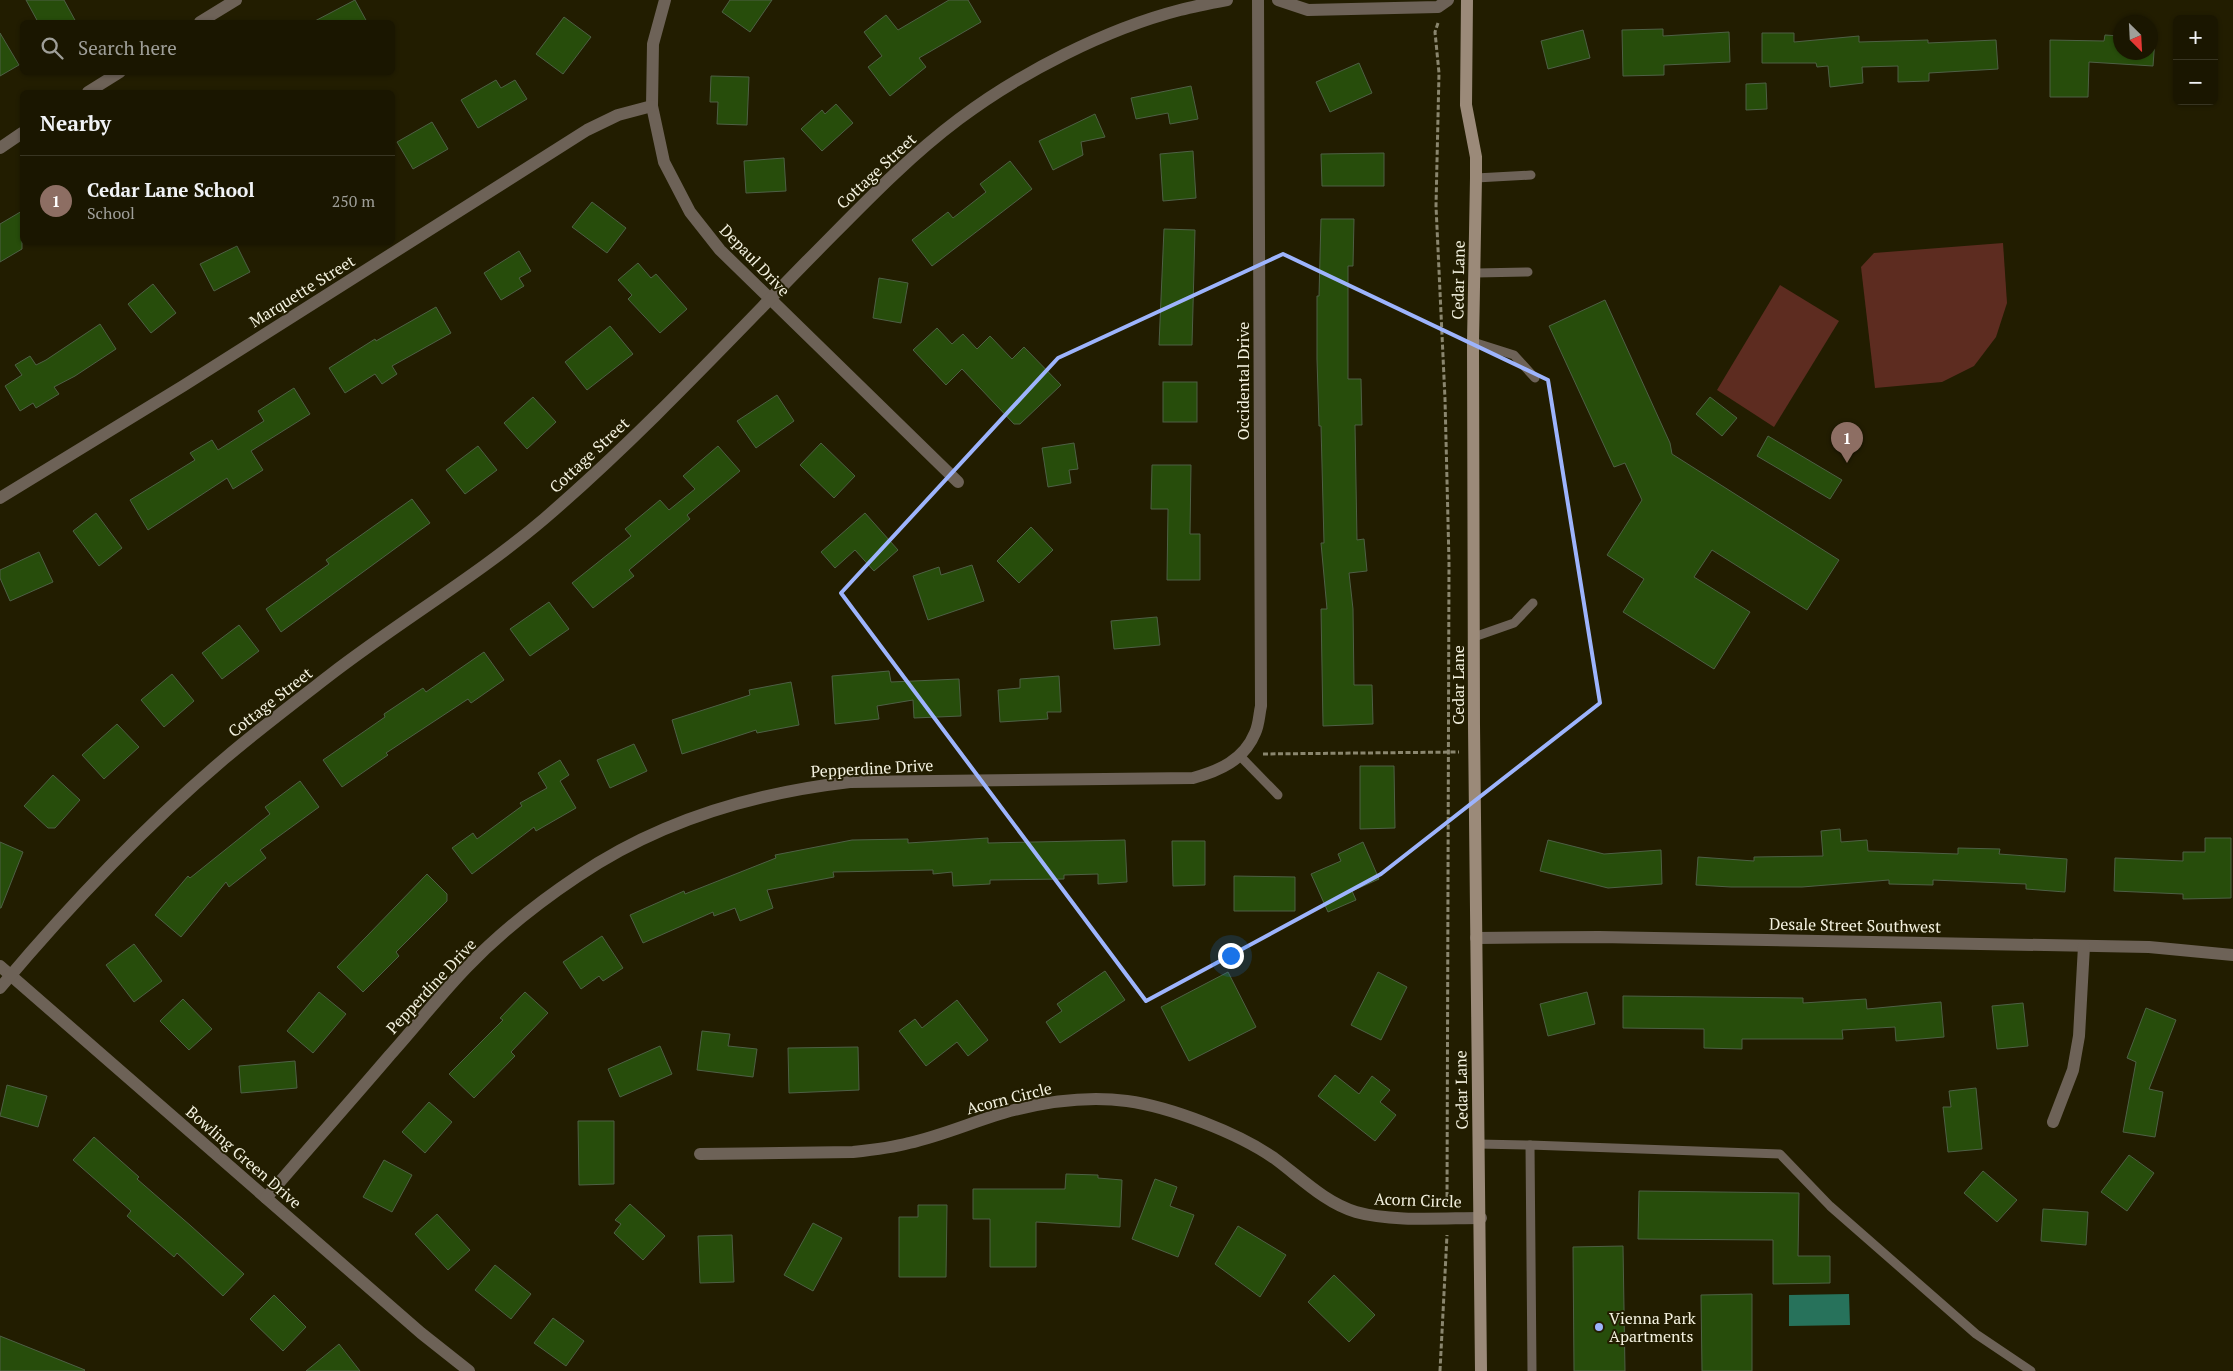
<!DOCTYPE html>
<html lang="en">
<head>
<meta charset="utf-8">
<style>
	:root { --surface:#1a1600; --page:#231f0a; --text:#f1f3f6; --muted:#9f9f99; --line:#383522; --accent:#7c3aed }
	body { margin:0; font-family:"PT Serif",serif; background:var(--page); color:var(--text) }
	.controls { position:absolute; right:15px; top:15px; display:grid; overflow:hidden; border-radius:8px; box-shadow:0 1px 4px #0004 }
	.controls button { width:45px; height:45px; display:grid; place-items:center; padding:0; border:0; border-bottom:1px solid var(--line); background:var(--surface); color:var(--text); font:25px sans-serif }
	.compass { position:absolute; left:2113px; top:15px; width:45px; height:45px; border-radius:50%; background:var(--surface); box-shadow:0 1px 4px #0004; rotate:156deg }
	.you { position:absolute; left:1230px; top:955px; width:18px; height:18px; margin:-12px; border:4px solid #fff; border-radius:50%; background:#1a73e8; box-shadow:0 0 0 8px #1a73e833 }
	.badge { display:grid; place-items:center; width:32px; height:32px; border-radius:50%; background:var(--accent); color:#fff; font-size:16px; font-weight:700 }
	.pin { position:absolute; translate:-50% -41px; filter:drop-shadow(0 1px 2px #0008) }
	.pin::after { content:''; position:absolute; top:26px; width:18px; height:15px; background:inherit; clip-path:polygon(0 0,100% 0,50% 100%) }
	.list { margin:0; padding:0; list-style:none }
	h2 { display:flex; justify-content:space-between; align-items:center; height:65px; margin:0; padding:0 20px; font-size:21px }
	h2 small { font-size:16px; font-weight:400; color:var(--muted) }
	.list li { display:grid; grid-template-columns:32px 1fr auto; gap:15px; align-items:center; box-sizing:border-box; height:90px; padding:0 20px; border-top:1px solid var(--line) }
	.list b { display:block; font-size:19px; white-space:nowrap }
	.list p { margin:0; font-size:16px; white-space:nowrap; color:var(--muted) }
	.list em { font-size:16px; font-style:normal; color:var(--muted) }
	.icon { flex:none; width:28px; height:28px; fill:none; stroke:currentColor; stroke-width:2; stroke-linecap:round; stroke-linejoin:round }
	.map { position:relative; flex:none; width:2233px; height:1371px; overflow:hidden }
	.search { position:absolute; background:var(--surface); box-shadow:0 1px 4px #0004; left:20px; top:20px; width:375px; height:55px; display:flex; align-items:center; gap:12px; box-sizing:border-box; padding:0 18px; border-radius:8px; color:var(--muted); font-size:19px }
	.panel { position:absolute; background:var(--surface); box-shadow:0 1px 4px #0004; left:20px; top:90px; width:375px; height:155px; border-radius:8px }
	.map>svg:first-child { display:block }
</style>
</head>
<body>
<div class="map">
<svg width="2233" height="1371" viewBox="0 0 2233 1371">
	<rect width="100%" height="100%" fill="#221d00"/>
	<g fill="#5d2c20">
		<polygon points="2003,243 2007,303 1996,337 1974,366 1942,382 1875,388 1861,267 1874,253"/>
		<polygon points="1780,285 1839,321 1774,427 1717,390"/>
	</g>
	<polygon fill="#27725b" points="1849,1294 1850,1325 1789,1326 1789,1295"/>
	<g fill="#274d0b" stroke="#4e6045">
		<polygon points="26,0 64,0 76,22 38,22"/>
		<polygon points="355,0 367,22 313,22"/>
		<polygon points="730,0 772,0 750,32 722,12"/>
		<polygon points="949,0 968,0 981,22 919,58 926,67 890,96 868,67 882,56 864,32 886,15 898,30"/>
		<polygon points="564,17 591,37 563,74 536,54"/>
		<polygon points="1663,29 1663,36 1729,32 1730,62 1664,65 1664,75 1623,76 1622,30"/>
		<polygon points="1583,30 1590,58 1548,69 1541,41"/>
		<polygon points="0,33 19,65 0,76"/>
		<polygon points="1762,33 1794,33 1794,42 1859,36 1859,42 1928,40 1928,43 1996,40 1998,69 1929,73 1929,81 1898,82 1898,66 1862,67 1863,83 1830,87 1828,66 1817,67 1816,63 1762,63"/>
		<polygon points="2105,35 2120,36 2120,52 2150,52 2150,38 2155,38 2153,66 2089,62 2088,97 2050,97 2050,40 2104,41"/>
		<polygon points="1359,63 1372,93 1330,112 1316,82"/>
		<polygon points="711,76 749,77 747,125 717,124 718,102 710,102"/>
		<polygon points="496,80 501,88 515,80 527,99 478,128 461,100"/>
		<polygon points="1766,83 1767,109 1746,110 1746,84"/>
		<polygon points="1191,86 1198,119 1170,124 1168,113 1136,119 1131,98"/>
		<polygon points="836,104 853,123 822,151 801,129 822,110 825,114"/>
		<polygon points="1095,114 1105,137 1081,142 1083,155 1053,170 1039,141"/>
		<polygon points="432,122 448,149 413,169 397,142"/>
		<polygon points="1193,151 1196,198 1163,201 1160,154"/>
		<polygon points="1384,153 1384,186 1322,186 1321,154"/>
		<polygon points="784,158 786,191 746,193 744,161"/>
		<polygon points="1010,161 1032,189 932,266 912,240 948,212 953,218 986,192 980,184"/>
		<polygon points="592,202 626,228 607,253 572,227"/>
		<polygon points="22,211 22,249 0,262 0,224"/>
		<polygon points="1321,219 1354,219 1353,266 1348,266 1348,379 1361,379 1362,425 1355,425 1357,540 1364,539 1367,571 1349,573 1353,609 1354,685 1372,685 1373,724 1323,726 1321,609 1327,609 1321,543 1324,543 1321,426 1319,426 1317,359 1317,296 1319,296"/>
		<polygon points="1164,229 1195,230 1192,345 1159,345"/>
		<polygon points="237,246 250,272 214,291 200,264"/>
		<polygon points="519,251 531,271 519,278 524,286 501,300 484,273"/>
		<polygon points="638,263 651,278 656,274 687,309 660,333 628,299 632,295 618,280"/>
		<polygon points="879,278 908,283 901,323 873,318"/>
		<polygon points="153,284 176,313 151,333 128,304"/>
		<polygon points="1605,300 1670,443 1672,454 1839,560 1807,610 1712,550 1694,577 1750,612 1714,669 1623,612 1644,579 1607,555 1642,500 1625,463 1614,467 1549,326"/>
		<polygon points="436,307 451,333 392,366 397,374 382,384 375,374 345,393 329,368 375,339 376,341"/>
		<polygon points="100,324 116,349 75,376 54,387 59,394 36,408 33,403 20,411 5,386 22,375 15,365 30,356 36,365 46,360"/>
		<polygon points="610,326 633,354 587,390 565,362"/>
		<polygon points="937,328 952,344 963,334 977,349 990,336 1012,359 1024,347 1061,385 1020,424 1014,424 962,369 946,385 913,350"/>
		<rect x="1163" y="382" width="34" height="40"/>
		<polygon points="294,388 310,414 251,451 263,470 233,489 227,478 148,530 130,500 195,460 190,453 212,440 218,450 264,421 258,411"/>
		<polygon points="777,395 794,421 756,448 737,421"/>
		<polygon points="533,397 556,422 527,449 504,423"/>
		<polygon points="1710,397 1737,418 1722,436 1696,414"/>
		<polygon points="1768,436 1842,480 1830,499 1757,456"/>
		<polygon points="821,443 855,476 834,498 800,465"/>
		<polygon points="1074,443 1078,469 1069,470 1071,483 1048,487 1042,448"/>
		<polygon points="478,446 497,470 465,494 446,470"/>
		<polygon points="718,446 740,471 687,515 690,519 629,570 634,576 593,608 572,583 631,536 625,529 660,500 669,510 695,489 683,476"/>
		<polygon points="1152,465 1191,465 1190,534 1200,534 1200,580 1167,580 1168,509 1151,509"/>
		<polygon points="412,499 430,523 281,632 266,609 329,564 326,560"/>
		<polygon points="96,513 122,548 99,566 73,531"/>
		<polygon points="865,513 898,550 874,571 855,550 835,568 821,552"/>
		<polygon points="1031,527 1053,550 1019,583 997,561"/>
		<polygon points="39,552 53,582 10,601 0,578 0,570"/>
		<polygon points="972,565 984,601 928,620 913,576 939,567 941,575"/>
		<polygon points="549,602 569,629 530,656 510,629"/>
		<polygon points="1157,617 1160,645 1114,649 1111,621"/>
		<polygon points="239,625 259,651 222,679 202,653"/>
		<polygon points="484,652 504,680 471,703 468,699 386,753 388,755 342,787 323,760 385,717 384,714 423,688 426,692"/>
		<polygon points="889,671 891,682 959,679 961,716 914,718 913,700 877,706 879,719 835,724 832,676"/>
		<polygon points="172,674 194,701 164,727 141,700"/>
		<polygon points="1059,676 1061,712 1047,712 1048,719 1000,722 998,690 1020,688 1020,679"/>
		<polygon points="791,682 799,725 757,733 756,730 682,754 672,720 750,695 749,690"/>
		<polygon points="117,724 139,747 104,779 82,755"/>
		<polygon points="634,744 647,771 610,788 597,760"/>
		<polygon points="560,760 569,775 560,781 576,808 536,831 534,827 472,874 452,848 473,833 477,839 522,806 520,803 547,788 538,773"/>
		<polygon points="1360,766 1394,766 1395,828 1360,829"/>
		<polygon points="53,775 80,800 55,828 48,828 24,806"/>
		<polygon points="300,781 319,807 260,850 266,858 229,887 226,882 181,937 155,915 188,876 190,878 270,814 265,807"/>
		<polygon points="1840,829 1841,842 1867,840 1868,851 1958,854 1958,848 2000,849 1999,854 2067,859 2065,892 2026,889 2026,884 1933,880 1933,885 1889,884 1889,880 1802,887 1731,887 1696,885 1698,857 1754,861 1754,857 1823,856 1821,831"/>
		<polygon points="988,838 988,843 1125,840 1127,882 1098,884 1098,874 1064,875 1064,879 990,880 990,884 953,886 952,872 933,874 933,870 833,872 834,877 767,890 773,908 740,921 735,908 714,916 713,912 643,943 630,915 684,891 685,894 776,858 775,855 852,840 908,839 908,843"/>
		<polygon points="2205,838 2231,838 2231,898 2183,899 2183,894 2114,891 2115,858 2183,861 2183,852 2205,852"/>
		<polygon points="1548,840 1604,854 1661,850 1662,884 1608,888 1540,871"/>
		<polygon points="1172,841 1205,841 1205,885 1173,886"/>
		<polygon points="0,842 23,852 1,908 0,908"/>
		<polygon points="1363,842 1379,879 1352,891 1356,900 1328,912 1311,874 1341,861 1338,854"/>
		<polygon points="427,874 447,894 447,901 396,952 399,956 363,992 337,967"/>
		<polygon points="1234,876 1295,877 1295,911 1234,911"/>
		<polygon points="602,936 623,968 603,981 599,976 581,989 563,962"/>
		<polygon points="134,944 162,981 134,1002 106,965"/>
		<polygon points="1105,971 1125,1000 1060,1043 1046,1022 1062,1011 1057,1004"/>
		<polygon points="1228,972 1256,1027 1189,1061 1161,1007"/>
		<polygon points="1378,972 1407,987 1381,1040 1351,1025"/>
		<polygon points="319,992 346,1014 313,1053 287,1031"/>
		<polygon points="525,992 548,1013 511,1052 515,1056 474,1098 449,1074 503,1020 500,1018"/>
		<polygon points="1587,992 1595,1024 1548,1036 1540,1004"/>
		<polygon points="1623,996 1803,998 1803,1003 1866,999 1867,1009 1941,1002 1944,1037 1896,1041 1895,1027 1842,1030 1843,1039 1742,1039 1742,1049 1704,1048 1704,1029 1623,1028"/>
		<polygon points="183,999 212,1029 189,1050 160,1021"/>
		<polygon points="957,1000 988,1040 968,1056 957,1042 926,1066 899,1031 915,1019 922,1028"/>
		<polygon points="2023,1003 2028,1046 1997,1049 1992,1006"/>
		<polygon points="2146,1008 2176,1020 2149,1089 2163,1092 2155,1137 2123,1132 2136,1062 2127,1058"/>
		<polygon points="702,1031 730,1034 728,1046 757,1049 753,1077 697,1070"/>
		<polygon points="660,1046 672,1074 620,1097 608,1069"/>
		<polygon points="858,1047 859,1090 789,1093 788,1048"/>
		<polygon points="295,1061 297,1088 241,1093 239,1066"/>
		<polygon points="1335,1075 1359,1094 1372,1076 1390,1090 1380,1102 1396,1115 1375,1141 1318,1096"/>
		<polygon points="7,1085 47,1096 38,1127 0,1116"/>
		<polygon points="1976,1088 1982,1149 1948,1152 1943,1107 1951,1107 1949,1091"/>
		<polygon points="429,1102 452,1122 425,1153 402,1132"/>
		<polygon points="578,1121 614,1121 614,1184 579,1185"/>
		<polygon points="94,1137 139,1177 137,1179 191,1226 244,1274 223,1296 177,1253 174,1257 127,1216 131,1211 73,1160"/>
		<polygon points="2129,1155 2154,1173 2127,1211 2101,1192"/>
		<polygon points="384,1160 412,1175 392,1212 363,1197"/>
		<polygon points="1983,1171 2017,1200 1997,1222 1964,1193"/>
		<polygon points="1066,1174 1098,1175 1098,1178 1122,1180 1120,1227 1036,1222 1036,1267 990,1267 990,1219 973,1219 973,1189 1065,1189"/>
		<polygon points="1155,1179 1177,1187 1170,1206 1194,1215 1178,1257 1132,1239"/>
		<polygon points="1639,1191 1799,1193 1798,1256 1830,1256 1830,1283 1773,1284 1773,1240 1638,1239"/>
		<polygon points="630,1204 665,1236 643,1260 614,1233 621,1224 615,1220"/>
		<polygon points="918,1205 947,1205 946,1277 899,1277 899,1217 918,1217"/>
		<polygon points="2043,1209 2088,1212 2086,1245 2041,1241"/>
		<polygon points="437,1214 470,1250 448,1270 415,1234"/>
		<polygon points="813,1223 842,1238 813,1291 784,1275"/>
		<polygon points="1238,1226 1286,1255 1260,1297 1215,1264"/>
		<polygon points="732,1235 734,1282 700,1283 698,1236"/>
		<polygon points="1623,1246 1625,1371 1574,1371 1573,1247"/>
		<polygon points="495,1265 531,1294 511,1319 475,1290"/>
		<polygon points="1334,1275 1375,1315 1349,1342 1308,1302"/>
		<polygon points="1752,1294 1752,1371 1702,1371 1701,1295"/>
		<polygon points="274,1295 306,1327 283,1351 250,1319"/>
		<polygon points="553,1318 584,1341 566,1366 534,1343"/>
		<polygon points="0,1336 85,1370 84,1371 0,1371"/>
		<polygon points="339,1344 360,1371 306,1371"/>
	</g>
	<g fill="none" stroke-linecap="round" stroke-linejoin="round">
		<g stroke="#8a866e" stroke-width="3" stroke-dasharray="5 2.5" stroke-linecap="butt">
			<polyline points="1438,23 1435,32 1439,73 1436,206 1445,399 1449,562 1447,1204"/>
			<polyline points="1263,754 1459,752"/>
			<polyline points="1440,1371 1447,1235"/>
		</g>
		<g stroke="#6d6257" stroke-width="9">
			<polyline points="1476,178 1531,175"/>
			<polyline points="1476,273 1528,272"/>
			<polyline points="1473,342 1514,355 1535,378"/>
			<polyline points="1474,637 1514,623 1533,603"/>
			<polyline points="1240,756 1278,795"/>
			<polyline points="1478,1144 1530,1145"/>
			<polyline points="1532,1371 1530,1145 1780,1154 1830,1206 1976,1334 2031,1371"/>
		</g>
		<g stroke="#6d6257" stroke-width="12">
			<polyline points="665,0 653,44 652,106 664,162 690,212 720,250 958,482"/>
			<polyline points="200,22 236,0"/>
			<polyline points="88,92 120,72"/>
			<polyline points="0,148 22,133"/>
			<polyline points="0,498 183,386 587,130 618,115 652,106"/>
			<polyline points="1476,938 1599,937 2149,947 2233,955"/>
			<polyline points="0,966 421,1333 469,1371"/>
			<polyline points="2053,1122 2073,1070 2079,1036 2084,946"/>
			<path d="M700,1154l153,-2c19,-2 38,-4 56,-9 36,-8 70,-24 105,-33 36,-9 76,-14 113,-9 44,6 111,32 147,57 26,19 51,45 82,54 35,10 88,6 125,6"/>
			<path d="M266,1198c41,-48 83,-95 124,-143 26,-29 50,-60 77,-88 33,-34 72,-65 111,-91 81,-55 176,-83 272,-94l343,-4c26,-7 51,-18 62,-45 4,-8 4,-18 6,-27l-3,-706"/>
		</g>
		<g stroke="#6d6257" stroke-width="12">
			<polyline points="1278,0 1308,10 1438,7 1448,0"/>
			<path d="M0,988c68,-81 143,-160 224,-229 34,-29 71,-57 106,-84 70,-54 147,-99 214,-156 93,-80 177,-170 263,-258 49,-49 96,-100 152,-142 61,-46 147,-90 221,-109 15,-4 31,-7 47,-10"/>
		</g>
		<polyline stroke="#9b8a79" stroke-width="12" points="1467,0 1466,105 1476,157 1476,178 1473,342 1474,725 1481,1371"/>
	</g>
	<path fill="none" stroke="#9db4fd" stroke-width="4" stroke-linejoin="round" d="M1283,254l265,126 52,323 -219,171 -235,127 -305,-408 217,-235z"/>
	<circle fill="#9db4fd" stroke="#221d00" stroke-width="2" cx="1599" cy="1327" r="5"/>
	<g text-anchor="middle" stroke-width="4" stroke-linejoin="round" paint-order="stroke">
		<g font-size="16" fill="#f4f2e0" stroke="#221d00">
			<text transform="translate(876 171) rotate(-43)" y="6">Cottage Street</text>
			<text transform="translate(755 260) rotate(46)" y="6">Depaul Drive</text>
			<text transform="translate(1458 280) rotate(-89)" y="6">Cedar Lane</text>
			<text transform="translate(302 291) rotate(-32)" y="6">Marquette Street</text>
			<text transform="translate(1243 381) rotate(-90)" y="6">Occidental Drive</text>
			<text transform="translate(589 455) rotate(-43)" y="6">Cottage Street</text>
			<text transform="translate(1458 685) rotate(-90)" y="6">Cedar Lane</text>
			<text transform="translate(270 702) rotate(-38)" y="6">Cottage Street</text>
			<text transform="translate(872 768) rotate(-3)" y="6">Pepperdine Drive</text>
			<text transform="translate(1855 925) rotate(1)" y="6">Desale Street Southwest</text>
			<text transform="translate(431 986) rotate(-47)" y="6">Pepperdine Drive</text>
			<text transform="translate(1461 1090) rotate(-91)" y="6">Cedar Lane</text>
			<text transform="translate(1009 1098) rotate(-14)" y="6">Acorn Circle</text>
			<text transform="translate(244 1157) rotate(41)" y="6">Bowling Green Drive</text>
			<text transform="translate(1418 1200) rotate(2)" y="6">Acorn Circle</text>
		</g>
		<g font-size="16" fill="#f4f2e0" stroke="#221d00" text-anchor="start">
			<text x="1609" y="1324">Vienna Park<tspan x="1609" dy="18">Apartments</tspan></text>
		</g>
	</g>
</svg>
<div class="controls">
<button>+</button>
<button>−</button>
</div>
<svg class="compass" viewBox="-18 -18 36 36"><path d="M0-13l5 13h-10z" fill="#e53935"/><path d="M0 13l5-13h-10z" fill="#9f9f99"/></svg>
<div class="you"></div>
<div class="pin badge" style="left:1847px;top:463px;background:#8d6e63">1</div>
<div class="search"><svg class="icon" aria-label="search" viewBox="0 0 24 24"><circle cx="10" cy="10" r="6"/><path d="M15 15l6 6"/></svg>Search here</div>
<section class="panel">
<h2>Nearby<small></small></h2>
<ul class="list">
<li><span class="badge" style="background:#8d6e63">1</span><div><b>Cedar Lane School</b><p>School</p></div><em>250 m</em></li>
</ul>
</section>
</div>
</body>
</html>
